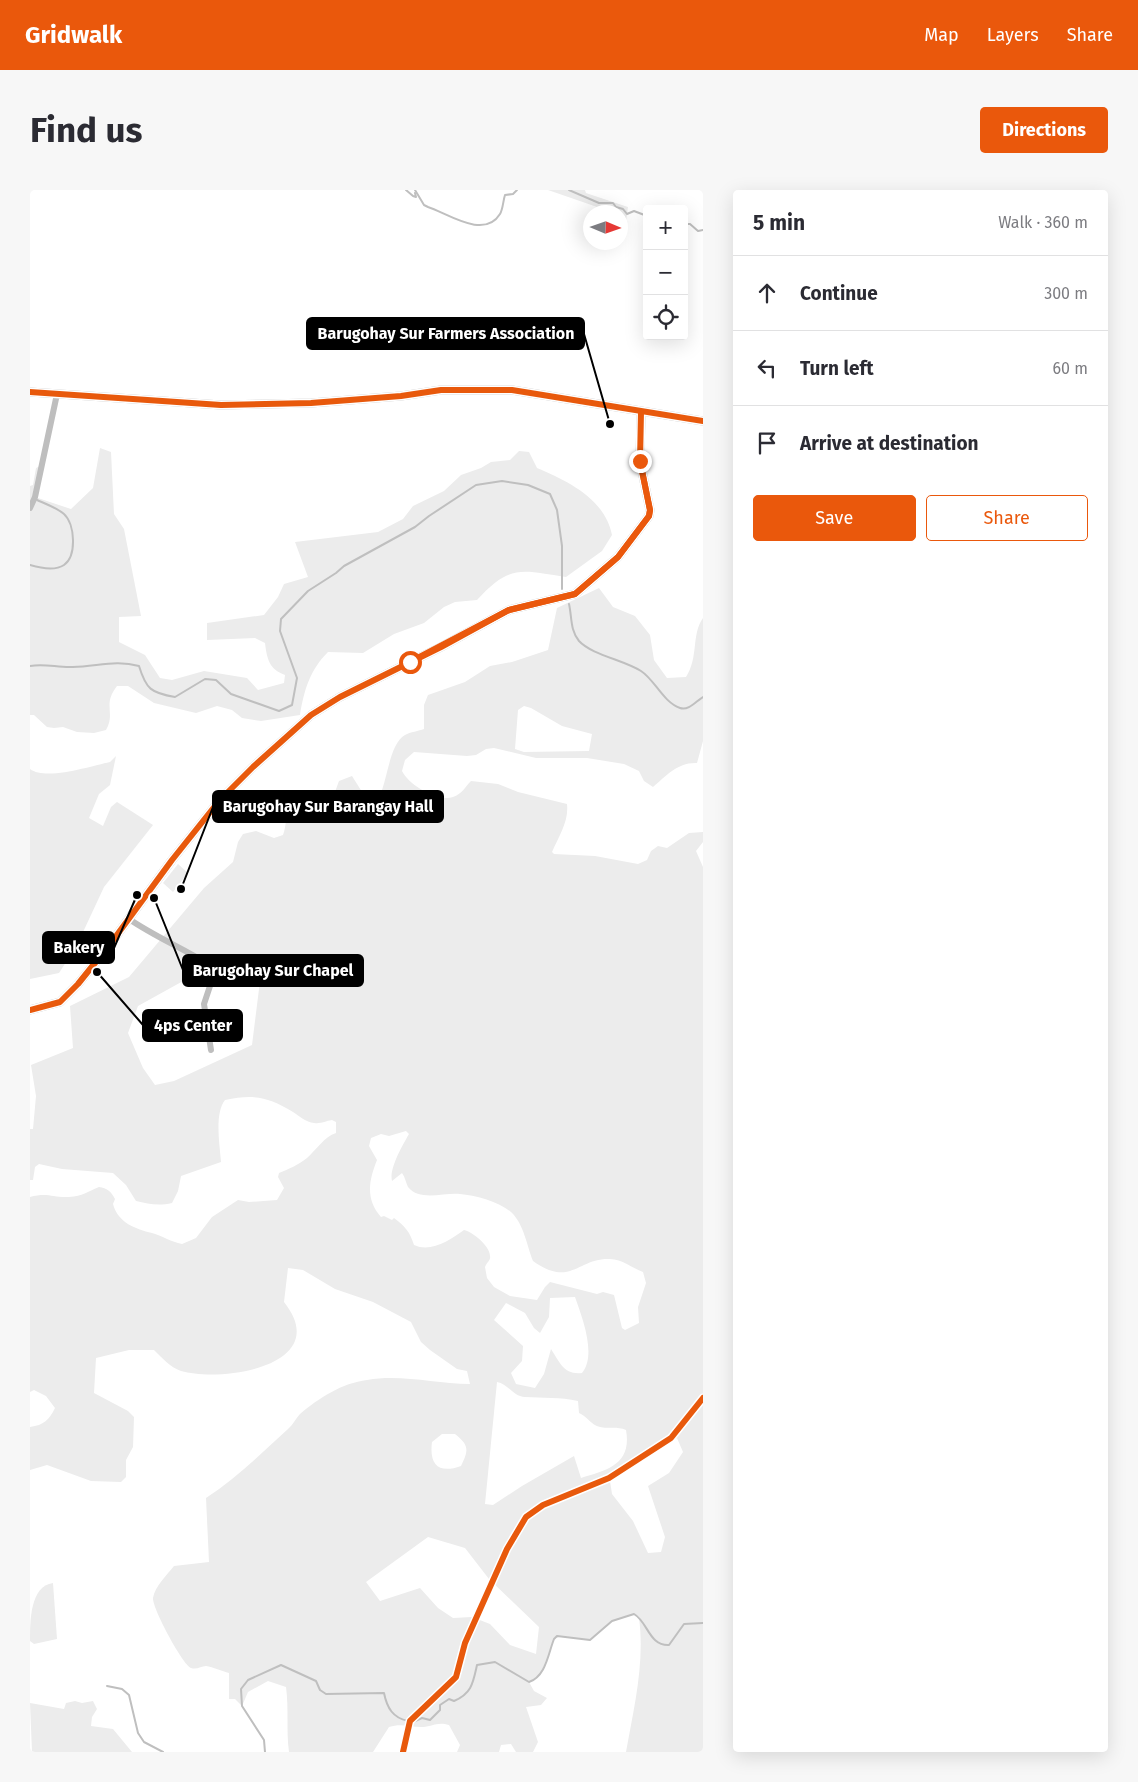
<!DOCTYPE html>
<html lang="en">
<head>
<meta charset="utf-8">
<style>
	:root { --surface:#fff; --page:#f7f7f7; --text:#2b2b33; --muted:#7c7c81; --line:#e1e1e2; --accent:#ea580c }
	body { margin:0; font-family:"Fira Sans",sans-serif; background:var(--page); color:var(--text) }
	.controls { position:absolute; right:15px; top:15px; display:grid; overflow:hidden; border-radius:5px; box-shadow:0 5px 20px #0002 }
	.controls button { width:45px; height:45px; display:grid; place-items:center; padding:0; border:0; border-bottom:1px solid var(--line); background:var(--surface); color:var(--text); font:25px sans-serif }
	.compass { position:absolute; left:553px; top:15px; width:45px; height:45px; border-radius:50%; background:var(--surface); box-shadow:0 5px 20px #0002; rotate:92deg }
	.stop { position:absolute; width:15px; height:15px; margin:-11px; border:4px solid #ea580c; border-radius:50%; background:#fff }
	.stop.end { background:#ea580c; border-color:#fff; box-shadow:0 1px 5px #0008 }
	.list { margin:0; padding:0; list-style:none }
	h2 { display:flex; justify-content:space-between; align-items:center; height:65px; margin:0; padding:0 20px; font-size:21px }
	h2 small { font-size:16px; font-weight:400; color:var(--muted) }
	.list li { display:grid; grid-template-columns:32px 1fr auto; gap:15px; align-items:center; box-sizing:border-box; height:75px; padding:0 20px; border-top:1px solid var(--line) }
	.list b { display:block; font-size:19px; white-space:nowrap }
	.list em { font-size:16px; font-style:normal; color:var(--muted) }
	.actions { display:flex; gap:10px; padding:15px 20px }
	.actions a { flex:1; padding:11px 0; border:1px solid var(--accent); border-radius:5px; text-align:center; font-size:18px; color:var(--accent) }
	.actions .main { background:var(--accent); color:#fff }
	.icon { flex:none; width:28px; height:28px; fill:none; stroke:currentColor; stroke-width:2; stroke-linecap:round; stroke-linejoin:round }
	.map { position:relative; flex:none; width:673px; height:1562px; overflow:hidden; border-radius:5px }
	header { display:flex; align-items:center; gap:30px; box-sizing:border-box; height:70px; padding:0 25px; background:var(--accent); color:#fff }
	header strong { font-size:24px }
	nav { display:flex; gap:28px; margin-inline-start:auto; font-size:18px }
	.intro { display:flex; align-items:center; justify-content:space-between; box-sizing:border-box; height:120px; padding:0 30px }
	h1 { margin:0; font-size:35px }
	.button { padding:12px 22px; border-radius:5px; background:var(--accent); color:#fff; font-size:18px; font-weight:700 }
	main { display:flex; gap:30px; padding:0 30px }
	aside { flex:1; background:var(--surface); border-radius:5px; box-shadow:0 5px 20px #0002 }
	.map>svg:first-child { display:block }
</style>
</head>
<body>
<header>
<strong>Gridwalk</strong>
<nav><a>Map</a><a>Layers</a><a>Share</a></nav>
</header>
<div class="intro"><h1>Find us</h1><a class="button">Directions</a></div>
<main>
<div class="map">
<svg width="673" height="1562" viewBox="0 0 673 1562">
	<rect width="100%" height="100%" fill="#fff"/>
	<g fill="#ececec" fill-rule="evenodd">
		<polygon points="518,0 555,0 556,3 598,17 596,31 591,32 590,22 572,22 570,18"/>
		<path d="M70,258l11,4 3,62 10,15 17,87 -22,1v25l26,13 15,23 12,2 32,-9 43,7 11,12 26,-7 1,-8c-16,-6 -18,-16 -20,-32l-10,-5 -48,2v-17l57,-8 14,-18 6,-13 24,-7 -13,-35 83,-10 25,-13 10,-13 31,-15 17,-16 20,-7 10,-6 19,-2 9,-9 10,1 8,16c31,13 68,31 75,67l-10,16 -36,26c-45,-7 -56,-13 -89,23l-22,2 -11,5 -20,16 -30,11 -31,19 -35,-1c-18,18 -24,38 -28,63l-39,6 -19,-3 -10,-8 -15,-4 -21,7 -42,-10 -26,-17h-11c-15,19 -1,27 -11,44l-12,3 -17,-1 -14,-5 -9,1 -7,-1 -13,-12h-4v-229l3,-1 3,-17 6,-3 -7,32 36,12 22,-21z"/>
		<path d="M569,398l14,19 22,9 15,19 4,25 13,18 19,-1c13,-20 5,-42 17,-59v123l-6,22c-19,-1 -31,13 -44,24l-9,-6 -5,-10 -15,-7 -37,-6h-51l-42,-10 -8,1 -10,6 -9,1 -53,-4 -9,8 -3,11c7,14 35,31 51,26 9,-3 12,-10 18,-16l27,3 20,8 49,12c2,17 -8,32 -15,48l2,2 41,2 43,8 9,-4 4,-9 7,-5 9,2 22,-15 14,-1v10l-7,9 7,16v885h-77c8,-44 19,-90 13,-134l-5,-4 -22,7 -22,19 -29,-4 -7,3 -13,35 -12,8 5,9 13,7 -6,7 -15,2 12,35 -5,10h-17l-5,-8 -10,1 -2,7h-42l3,-7 -11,-20c-12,-4 -17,2 -28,2 -11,0 -20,-4 -32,0l-16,25h-84c-3,-22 0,-43 -3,-65l-18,-6 -20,11 -6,14 -7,-7h-6v-26c-7,-2 -16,-6 -23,-7 -5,0 -9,4 -15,2 -8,-3 -39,-60 -38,-70 2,-12 14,-23 21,-32l35,-4 -3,-64c30,-20 56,-45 82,-69 5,-4 8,-11 12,-15 19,-16 42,-31 67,-34 35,-6 68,4 103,4l-3,-13 -10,-2 -27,-19 -9,-8 -10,-20 -38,-20 -38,-13 -32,-19 -15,-2 -4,34c50,63 -61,81 -103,69 -11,-4 -19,-13 -27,-21h-25l-33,8 -2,35 34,18 6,6 -1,30 -7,13v17l-5,5 -30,-1 -44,-16 -17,5v-43c14,-2 19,-7 25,-19l-9,-12 -12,-6 -4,2v-195c18,-5 23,1 39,0 14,-1 18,-5 30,-10 8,1 12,4 16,12l-2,5c5,19 23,25 39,29 11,3 19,9 30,11l14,-6 16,-21 26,-17 11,2 28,-2 7,-12 -6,-11 1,-4c10,-4 19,-8 28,-15 10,-9 17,-21 29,-25v-11l-4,-2c-7,1 -11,4 -18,3 -8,-1 -15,-7 -21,-11 -25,-15 -39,-18 -68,-12 -11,14 -5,46 -4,62l-40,14 -3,15 -6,12c-13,3 -24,1 -36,-2l-10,-16 -13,-12 -51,-4 -23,-5 -4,3 -2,13h-3v-51h3l3,-33 -5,-31 42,-17 -3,-42 59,-29 75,-89 29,-26 5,-20 5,-8 13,-3 18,7 9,-3c4,-10 2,-23 9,-31l17,1 13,7 10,-12 7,-19 13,-5 12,19 13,6c11,-17 11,-56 28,-66 5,-3 14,-4 19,-6v-24l4,-10 37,-13 25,-16 22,-4 36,-12 9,-42zM494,516l7,2 31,18 30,8 -3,17 -65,1 -9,-3 3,-39zM222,769l8,22 -8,64 -78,36 -19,4 -12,-17 -15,-35 10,-27 83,-46zM376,941l3,3c-7,12 -20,35 -17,47l10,-8c3,4 4,10 6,14 12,15 37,5 52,7 15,1 39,8 51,18 13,12 16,34 22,49 38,27 44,-3 77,-2 12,0 22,9 33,13l3,11 -8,24 1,16 -14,7 -3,-2 -8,-33 -11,-3 -6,2 -47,-12 -5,5 -8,13 -27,-4 -16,-9 -7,-9 -2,-11c2,-5 6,-7 5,-11 0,-10 -17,-24 -26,-26 -14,10 -33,23 -50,15 -4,-13 -9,-19 -20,-27l-2,2 -8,-4 -3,1c-16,-18 -12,-37 -4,-57l-8,-14 2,-8 10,-4 8,2zM545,1107c7,20 22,58 7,76 -18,2 -22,-10 -31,-24l-7,25 -9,14 -19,-4 -5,-11 11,-12 1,-15 -29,-26 12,-17 19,10 9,15 6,5 9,-16 1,-19zM467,1192c11,2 17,15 28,15 18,1 35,0 53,4l1,12c8,3 12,12 21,14 9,2 17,-1 26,3 6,34 -18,40 -45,48l-7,-22 -52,30 -29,19 -8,-1zM412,1244h13c14,11 14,16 6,32 -22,8 -32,-1 -29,-24zM647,1248l6,14 -14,21 -21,13 17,51 -4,15 -13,1 -15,-32 -21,-27 -2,-13zM398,1347l37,11 24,31 50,48 -3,27 -26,-9 -20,-21 -18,-7 -19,1 -15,-10 -18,-20 -40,13 -14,-19z"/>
		<path d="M86,566l-6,29 -11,9 -10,24 14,8 8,-19 6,-5 36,23 -49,62 -27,58 -18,28 -29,6v-210c16,12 61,-3 80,-7z"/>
		<polygon points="148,674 158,683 143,702 133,693"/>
		<path d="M23,1393l4,56 -23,5 -4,-3c0,-20 0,-55 23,-58z"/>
		<polygon points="45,1511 52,1513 63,1511 67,1519 62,1527 61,1536 83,1539 102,1562 2,1562 0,1513 34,1519 36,1513"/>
	</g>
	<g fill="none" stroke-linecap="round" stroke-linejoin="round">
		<g stroke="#bfbfbf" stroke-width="2">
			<polyline points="376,0 383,6 386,7 385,3"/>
			<path d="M385,0l9,15 4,2c19,6 56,33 72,7 3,-5 3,-13 5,-19l8,-1 4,-4"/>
			<polyline points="539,0 569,13 583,13 586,17 593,19 597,24 604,21 617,26"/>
			<polyline points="654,34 660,34 668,41 673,40"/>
			<path d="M0,375c10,3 25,6 34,0 13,-9 11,-41 0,-51 -7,-6 -18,-10 -27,-14"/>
			<path d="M539,414c3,13 1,26 10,37 13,14 45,19 62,30 14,9 22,31 39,37 9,3 16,-7 23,-11"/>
			<path d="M0,476c15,-3 28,2 43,1 23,0 42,-8 66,-1 7,23 12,27 36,31l30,-18 11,1 15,14 48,17 13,-6 5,-27 -17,-47 1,-12 27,-28 28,-18 8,-7 71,-39 14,-11 47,-31 26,-4 26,4 22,9 7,16 5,36v43"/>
			<polyline points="77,1496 92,1499 99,1505 108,1543 114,1552 133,1562"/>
			<path d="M383,1532l9,-4 8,2 10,-10v-5l9,-6 5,2c18,-8 19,-18 23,-36l18,-3 34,20c17,-6 19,-28 25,-43l3,-3 33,4 22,-19 22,-7c14,8 15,32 35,31l15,-21 19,-1"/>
			<path d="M235,1562l-1,-12 -22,-34 -1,-17 7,-9 33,-15 35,16 4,9 6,4 58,-1c3,15 9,25 24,28"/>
		</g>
		<g stroke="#bebebe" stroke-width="6">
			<polyline points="0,318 5,307 27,204"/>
			<path d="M99,729c25,17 53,29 79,45l3,19 -7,21 7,46"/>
			<polyline points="373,1562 380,1531 426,1487 435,1453 477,1359 496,1327 513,1315 579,1288 641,1248 673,1208"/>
		</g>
		<g stroke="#b8b8b8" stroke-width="9">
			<polyline points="0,202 191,215 281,213 371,206 411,200 482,200 673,231"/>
			<polyline points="0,820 30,812 48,794 81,753 142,670 189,611 223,577 281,525 310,507 411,457 479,420 545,404 588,367 619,326 620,320 610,271 611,222"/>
		</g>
		<defs>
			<g id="cycleway">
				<polyline points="0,202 191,215 281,213 371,206 411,200 482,200 673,231"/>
				<polyline points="0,820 30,812 48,794 81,753 142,670 189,611 223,577 281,525 310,507 411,457 479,420 545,404 588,367 619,326 620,320 610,271 611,222"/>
				<polyline points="373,1562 380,1531 426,1487 435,1453 477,1359 496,1327 513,1315 579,1288 641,1248 673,1208"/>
			</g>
		</defs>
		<use href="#cycleway" stroke="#fff" stroke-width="9"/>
		<use href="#cycleway" stroke="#e8590c" stroke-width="6"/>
	</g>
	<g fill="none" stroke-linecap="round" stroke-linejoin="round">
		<polyline stroke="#ea580c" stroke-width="6" points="380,472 479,420 545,404 588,367 619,326 620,320 610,271"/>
	</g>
	<path fill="none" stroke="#000" stroke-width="2" d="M580 234L554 144M151 699L183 617M107 705L84 758M124 708L153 780M67 782L113 835"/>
	<g fill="#000" stroke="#fff" stroke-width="2">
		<circle cx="580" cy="234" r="5"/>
		<circle cx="151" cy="699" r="5"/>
		<circle cx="107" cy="705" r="5"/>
		<circle cx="124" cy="708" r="5"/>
		<circle cx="67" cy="782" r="5"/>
	</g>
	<g fill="#000" stroke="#000" stroke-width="2">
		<rect x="277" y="128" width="277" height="31" rx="5"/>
		<rect x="183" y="601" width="230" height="31" rx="5"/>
		<rect x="13" y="742" width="71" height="31" rx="5"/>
		<rect x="153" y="765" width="180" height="31" rx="5"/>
		<rect x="113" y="820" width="99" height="31" rx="5"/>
	</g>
	<g font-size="16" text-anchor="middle" font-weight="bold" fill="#fff">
		<text x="416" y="149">Barugohay Sur Farmers Association</text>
		<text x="298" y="622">Barugohay Sur Barangay Hall</text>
		<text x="49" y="763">Bakery</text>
		<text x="243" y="786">Barugohay Sur Chapel</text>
		<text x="163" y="841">4ps Center</text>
	</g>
</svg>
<div class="controls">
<button>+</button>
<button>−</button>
<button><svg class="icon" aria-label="locate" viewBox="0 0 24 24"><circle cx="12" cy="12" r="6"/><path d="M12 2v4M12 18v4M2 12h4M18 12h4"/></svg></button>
</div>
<svg class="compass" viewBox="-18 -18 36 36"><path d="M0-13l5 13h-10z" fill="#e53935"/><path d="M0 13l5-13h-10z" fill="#7c7c81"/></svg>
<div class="stop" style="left:380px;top:472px"></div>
<div class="stop end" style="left:610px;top:271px"></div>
</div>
<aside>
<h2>5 min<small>Walk · 360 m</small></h2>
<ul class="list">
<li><svg class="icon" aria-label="ahead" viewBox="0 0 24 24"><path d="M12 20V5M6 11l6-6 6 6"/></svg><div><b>Continue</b></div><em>300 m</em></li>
<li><svg class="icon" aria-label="left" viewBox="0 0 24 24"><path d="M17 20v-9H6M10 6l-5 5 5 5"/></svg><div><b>Turn left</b></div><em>60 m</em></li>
<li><svg class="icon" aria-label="arrive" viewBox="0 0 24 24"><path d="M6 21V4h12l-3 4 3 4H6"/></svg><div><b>Arrive at destination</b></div></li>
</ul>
<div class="actions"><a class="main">Save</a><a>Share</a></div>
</aside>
</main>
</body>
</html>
